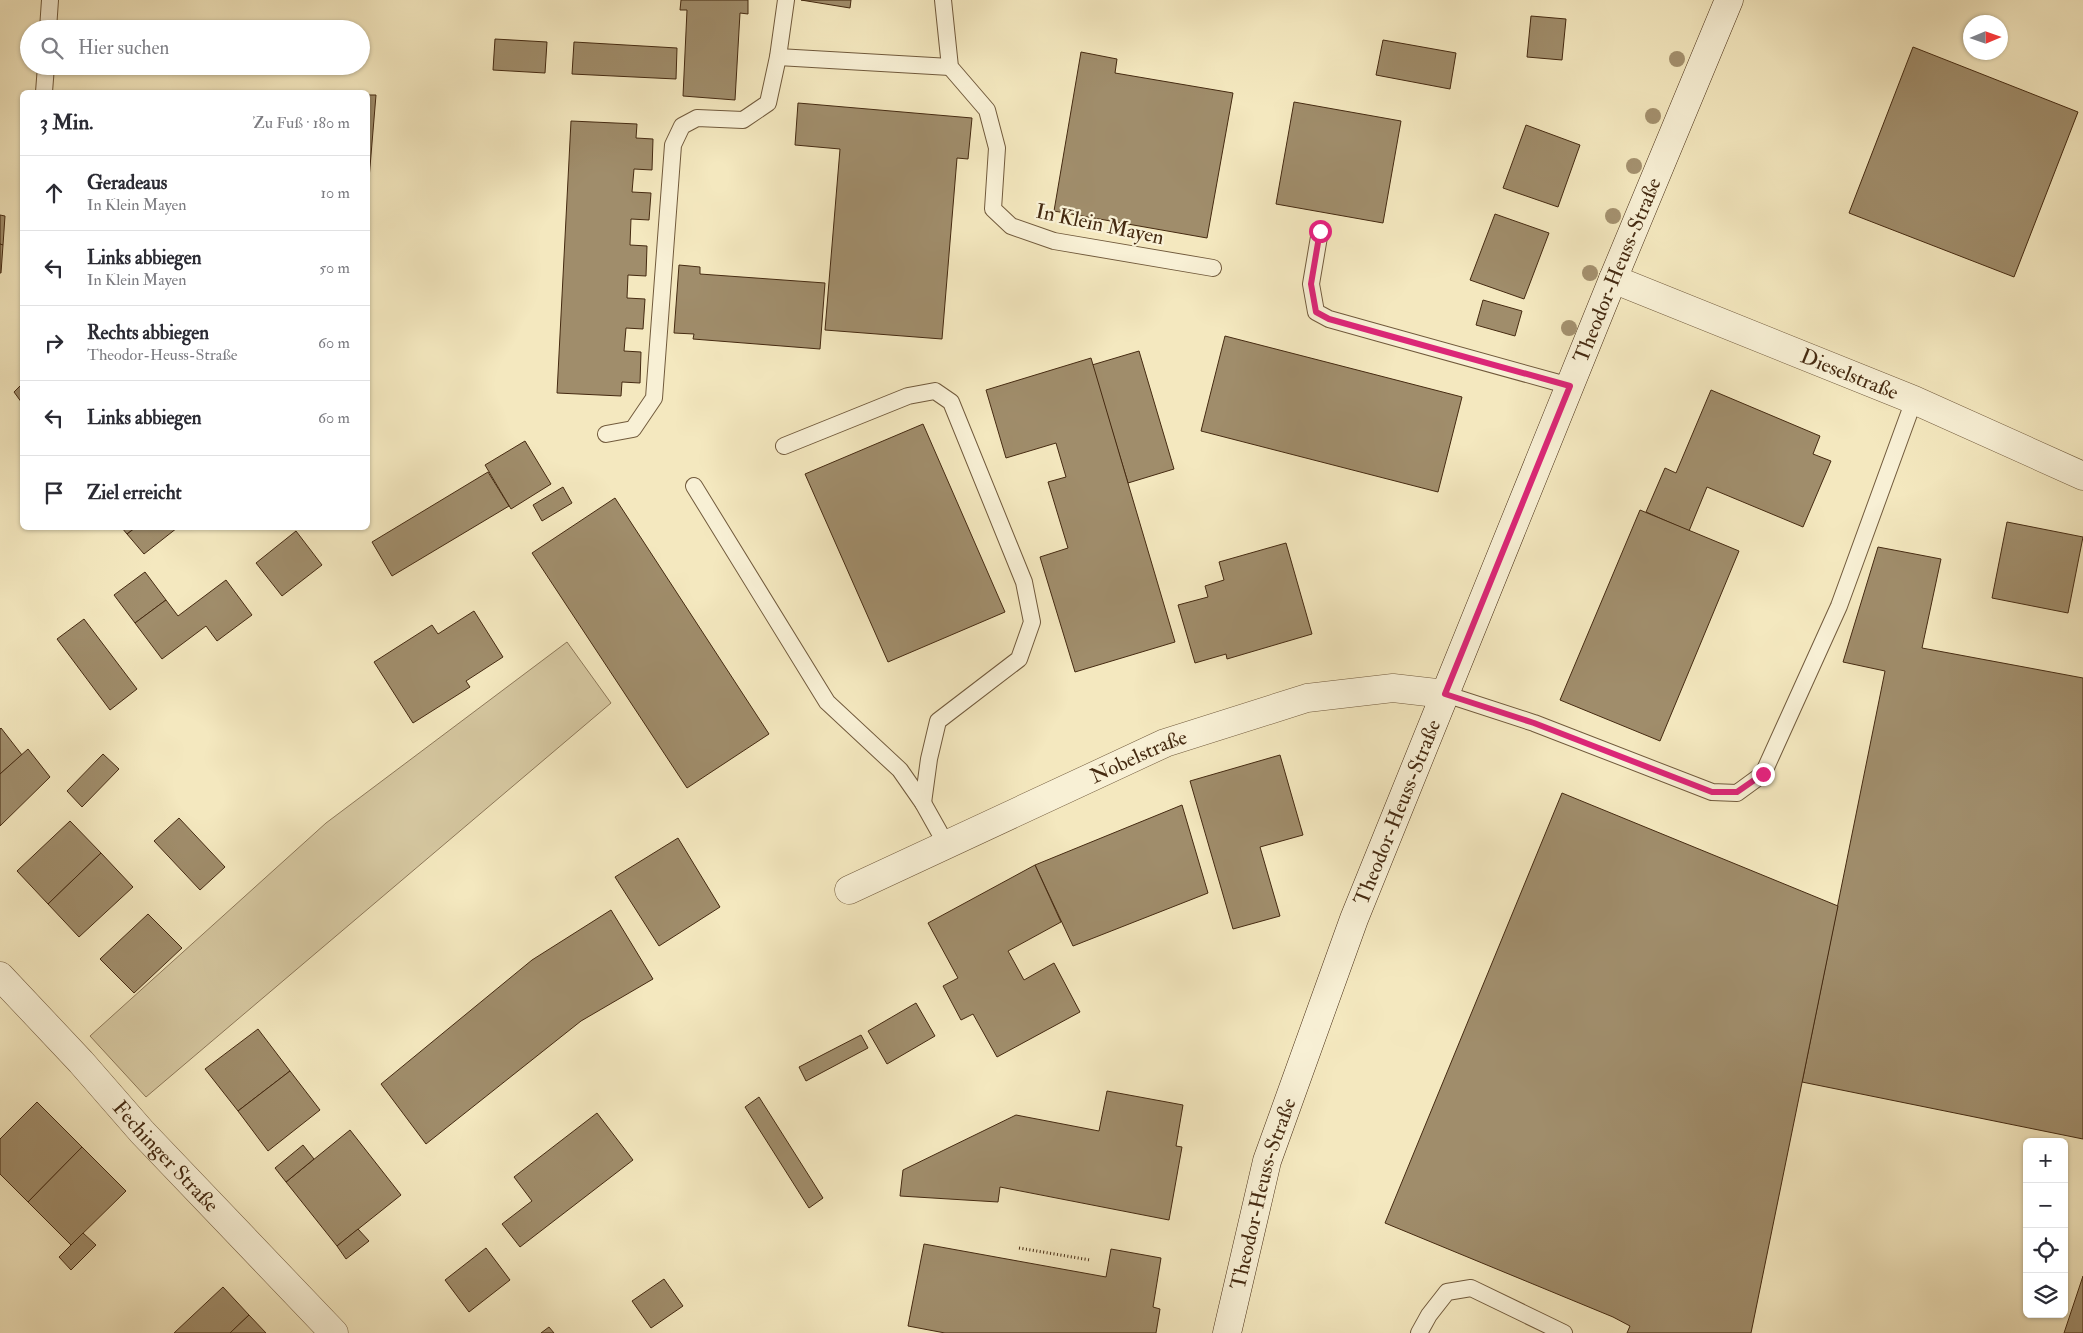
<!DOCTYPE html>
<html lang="de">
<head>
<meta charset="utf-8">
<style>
	:root { --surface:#fff; --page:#f2f2f3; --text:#2b2b33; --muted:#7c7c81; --line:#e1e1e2 }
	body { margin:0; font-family:"IM FELL Double Pica",serif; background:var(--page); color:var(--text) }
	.controls { position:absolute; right:15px; bottom:15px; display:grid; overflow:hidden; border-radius:8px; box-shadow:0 1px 4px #0004 }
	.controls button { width:45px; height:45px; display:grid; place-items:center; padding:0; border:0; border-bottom:1px solid var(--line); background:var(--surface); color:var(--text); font:25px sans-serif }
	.compass { position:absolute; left:1963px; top:15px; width:45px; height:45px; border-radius:50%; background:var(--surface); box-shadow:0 1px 4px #0004; rotate:88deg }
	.stop { position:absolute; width:15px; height:15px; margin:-11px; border:4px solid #db2777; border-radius:50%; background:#fff }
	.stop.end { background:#db2777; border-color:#fff; box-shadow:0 1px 5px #0008 }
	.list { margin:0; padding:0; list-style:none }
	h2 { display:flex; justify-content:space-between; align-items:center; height:65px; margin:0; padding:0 20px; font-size:21px }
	h2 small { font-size:16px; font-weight:400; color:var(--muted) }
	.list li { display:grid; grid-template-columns:32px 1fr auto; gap:15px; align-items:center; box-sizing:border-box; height:75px; padding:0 20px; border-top:1px solid var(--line) }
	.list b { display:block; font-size:19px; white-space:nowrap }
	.list p { margin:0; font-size:16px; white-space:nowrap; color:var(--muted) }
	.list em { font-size:16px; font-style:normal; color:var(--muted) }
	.icon { flex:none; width:28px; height:28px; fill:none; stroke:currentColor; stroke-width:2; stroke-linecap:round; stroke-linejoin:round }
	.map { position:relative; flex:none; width:2083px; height:1333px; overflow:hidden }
	.search { position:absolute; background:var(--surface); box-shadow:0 1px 4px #0004; left:20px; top:20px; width:350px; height:55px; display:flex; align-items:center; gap:12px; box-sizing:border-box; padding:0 18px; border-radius:28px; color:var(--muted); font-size:19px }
	.panel { position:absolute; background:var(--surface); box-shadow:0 1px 4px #0004; left:20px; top:90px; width:350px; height:440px; border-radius:8px }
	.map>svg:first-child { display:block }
</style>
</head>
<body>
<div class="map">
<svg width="2083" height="1333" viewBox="0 0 2083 1333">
	<rect width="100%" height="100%" fill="#f4e8bf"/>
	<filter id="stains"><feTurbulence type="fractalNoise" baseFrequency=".004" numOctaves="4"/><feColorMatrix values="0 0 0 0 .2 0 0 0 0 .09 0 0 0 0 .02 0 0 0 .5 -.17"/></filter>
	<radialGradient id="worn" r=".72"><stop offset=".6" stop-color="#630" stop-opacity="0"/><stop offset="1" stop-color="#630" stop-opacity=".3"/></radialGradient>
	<polygon fill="#d6c8a1" stroke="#8e7959" points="567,642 611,703 146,1097 90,1036 326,823"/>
	<g fill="#a08d6b" stroke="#452a11">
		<polygon points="681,0 748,0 748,14 740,13 735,100 683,96 687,10 680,10"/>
		<polygon points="801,0 851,0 850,8"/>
		<polygon points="1531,16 1566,19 1562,60 1527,57"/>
		<polygon points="495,39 547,42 545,73 493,70"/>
		<polygon points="1383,40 1456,53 1450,89 1376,75"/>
		<polygon points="574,42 677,48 676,79 572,74"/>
		<polygon points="1913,47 2078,112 2014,277 1849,213"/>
		<polygon points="1081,52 1117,59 1115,73 1233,93 1207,238 1054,211"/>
		<polygon points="368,95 376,95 368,191"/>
		<polygon points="1294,102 1401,121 1383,223 1276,204"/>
		<polygon points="798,103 972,118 968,159 957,158 942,339 825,330 840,149 795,145"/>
		<polygon points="571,121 637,124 636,138 653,139 652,170 634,169 632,192 651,193 649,220 631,219 630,245 647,246 646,276 628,275 627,298 645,299 643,329 626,328 624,351 641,352 640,383 622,382 621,396 557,393"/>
		<polygon points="1526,125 1580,145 1558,207 1503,188"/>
		<polygon points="1495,214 1549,233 1524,299 1470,280"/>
		<polygon points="0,215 5,216 3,245 0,244"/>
		<polygon points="0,244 3,245 1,273 0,273"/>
		<polygon points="679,265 700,267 700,274 825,283 820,349 693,339 694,334 674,333"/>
		<polygon points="1483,300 1522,311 1515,336 1476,325"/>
		<polygon points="1225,336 1462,397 1438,492 1201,431"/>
		<polygon points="1139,351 1174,469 1128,483 1092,365"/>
		<polygon points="1091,358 1175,642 1075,672 1040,557 1068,548 1048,482 1066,477 1056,443 1006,458 986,390"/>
		<polygon points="22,384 22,403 14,392"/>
		<polygon points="1711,390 1820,436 1813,454 1831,461 1803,527 1707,487 1689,531 1646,512 1665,468 1676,473"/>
		<polygon points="923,424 1005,612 888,662 805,474"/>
		<polygon points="525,441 551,484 511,509 485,465"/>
		<polygon points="488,472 509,506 392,576 372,542"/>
		<polygon points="563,487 572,503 542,521 533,505"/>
		<polygon points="615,498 769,734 687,788 532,553"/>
		<polygon points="1640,510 1739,551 1660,741 1560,700"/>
		<polygon points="2007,522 2083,537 2068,613 1992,598"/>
		<polygon points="122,528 135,528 127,534"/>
		<polygon points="135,528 177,528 144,554 127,534"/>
		<polygon points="296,531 322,565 282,596 256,563"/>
		<polygon points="1286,543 1312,634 1227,659 1226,654 1195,663 1178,605 1208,597 1205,586 1224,580 1219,562"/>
		<polygon points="1878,547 1941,559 1922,648 2083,678 2083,1139 1802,1082 1885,671 1843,662"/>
		<polygon points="145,572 166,600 135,623 114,595"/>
		<polygon points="226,580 252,615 217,641 206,626 162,659 135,623 166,600 178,616"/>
		<polygon points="474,611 503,657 466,681 470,687 413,723 374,662 432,625 438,634"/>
		<polygon points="84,619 137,689 110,710 57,639"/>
		<polygon points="1,728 22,755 0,774 0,729"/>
		<polygon points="28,749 50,777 0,826 0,774"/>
		<polygon points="103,754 119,769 82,807 67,791"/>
		<polygon points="1280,755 1303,835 1260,847 1280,916 1233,929 1190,781"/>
		<polygon points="1562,793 1838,906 1751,1333 1627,1333 1630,1326 1613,1317 1385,1223"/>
		<polygon points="1182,805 1208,893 1073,946 1035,865"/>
		<polygon points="179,818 225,867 200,890 154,841"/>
		<polygon points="70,821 101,853 48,904 17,871"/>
		<polygon points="678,838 720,907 659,946 615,877"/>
		<polygon points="101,853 133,887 79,937 48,904"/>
		<polygon points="1035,865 1061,922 1008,951 1024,980 1054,963 1080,1012 997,1057 973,1014 961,1020 943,986 958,978 928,923"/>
		<polygon points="611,910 653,979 581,1021 426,1144 381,1084 532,960"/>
		<polygon points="148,914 182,948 134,993 100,959"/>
		<polygon points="916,1003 935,1036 887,1064 868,1031"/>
		<polygon points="258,1029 290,1071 238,1111 205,1069"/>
		<polygon points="861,1035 868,1048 806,1081 799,1067"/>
		<polygon points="290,1071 320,1110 268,1151 238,1111"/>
		<polygon points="1107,1091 1183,1105 1176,1146 1182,1147 1169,1220 1000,1187 998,1202 900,1196 903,1170 1016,1115 1099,1131"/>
		<polygon points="759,1097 823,1198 809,1208 745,1107"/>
		<polygon points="37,1102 82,1147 28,1202 0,1174 0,1139"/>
		<polygon points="597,1113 633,1160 520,1247 502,1224 532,1201 514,1177"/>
		<polygon points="350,1130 401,1195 337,1246 286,1182"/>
		<polygon points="303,1145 314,1159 286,1182 275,1168"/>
		<polygon points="82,1147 126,1191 71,1245 28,1202"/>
		<polygon points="358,1229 369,1241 346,1259 337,1246"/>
		<polygon points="83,1233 96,1245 71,1270 59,1257"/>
		<polygon points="924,1244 1106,1277 1111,1249 1161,1258 1153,1307 1160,1309 1156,1333 945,1333 908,1326"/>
		<polygon points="486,1248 510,1280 469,1312 445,1280"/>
		<polygon points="2083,1276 2083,1333 2064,1333"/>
		<polygon points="664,1279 683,1306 651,1328 632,1301"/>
		<polygon points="223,1287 249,1315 230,1333 174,1333"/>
		<polygon points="249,1315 266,1333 230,1333"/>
		<polygon points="549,1327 554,1333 541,1333"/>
	</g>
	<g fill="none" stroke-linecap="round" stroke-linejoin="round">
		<defs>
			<g id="lane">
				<polyline points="943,0 950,67 987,110 997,148 993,209 1011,226 1054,241 1213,268"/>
				<polyline points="48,29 50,0"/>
				<polyline points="778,57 950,67"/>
				<polyline points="44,92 46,66"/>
				<polyline points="1320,231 1311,284 1316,312 1329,319 1379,333 1570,386"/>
				<polyline points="606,434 633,429 654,398 673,145 682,126 697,118 743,120 768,103 778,57 786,0"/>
				<polyline points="784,446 908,396 935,391 951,402 1024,582 1032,622 1019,659 938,721 929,759 923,803"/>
				<polyline points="694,486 827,702 900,770 923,803 946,844"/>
				<polyline points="1445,694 1534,723 1712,792 1737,793 1763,774 1839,606 1914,400"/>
				<polyline points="1419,1333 1429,1315 1447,1292 1471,1288 1564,1333"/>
			</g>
			<g id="street">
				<path id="s1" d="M1613,279l301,121 169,76"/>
				<path id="s2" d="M849,890l316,-147 142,-45 86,-10 52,6"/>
				<path id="s3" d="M0,976l81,86 61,70 192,201"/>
			</g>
			<g id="secondary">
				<path id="s4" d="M1227,1333l40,-172 87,-242 259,-640 116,-279"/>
			</g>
		</defs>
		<use href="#lane" stroke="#715a3c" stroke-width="18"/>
		<use href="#street" stroke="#715a3c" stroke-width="29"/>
		<use href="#secondary" stroke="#452a11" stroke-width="29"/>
		<polyline stroke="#452a11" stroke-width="3" stroke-dasharray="1 2.5" stroke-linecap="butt" points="1019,1248 1090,1260"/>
		<use href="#lane" stroke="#f8f0d5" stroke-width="16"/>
		<use href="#street" stroke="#f8f0d5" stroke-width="28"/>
		<use href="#secondary" stroke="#f8f0d5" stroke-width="28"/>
	</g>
	<g fill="#a4916f">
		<circle cx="1677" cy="59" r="8"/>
		<circle cx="1653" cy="116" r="8"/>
		<circle cx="1634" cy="166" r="8"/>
		<circle cx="1613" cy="216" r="8"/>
		<circle cx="1590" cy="273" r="8"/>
		<circle cx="1569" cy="328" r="8"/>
	</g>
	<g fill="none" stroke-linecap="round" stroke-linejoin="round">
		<polyline stroke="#db2777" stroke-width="6" points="1320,231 1311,284 1316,312 1329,319 1379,333 1570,386 1445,694 1534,723 1712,792 1737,792 1763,774"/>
	</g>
	<g text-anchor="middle" stroke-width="4.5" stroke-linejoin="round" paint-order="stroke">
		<g font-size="21" fill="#452a11" stroke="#f8f0d5">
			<text transform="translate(1100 224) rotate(12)" y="7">In Klein Mayen</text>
			<text dy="7" stroke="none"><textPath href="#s4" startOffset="1134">Theodor-Heuss-Straße</textPath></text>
			<text dy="7" stroke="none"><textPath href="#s1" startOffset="255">Dieselstraße</textPath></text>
			<text dy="7" stroke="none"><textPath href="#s2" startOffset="319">Nobelstraße</textPath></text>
			<text dy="7" stroke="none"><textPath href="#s4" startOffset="549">Theodor-Heuss-Straße</textPath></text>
			<text dy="7" stroke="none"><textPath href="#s3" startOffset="245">Fechinger Straße</textPath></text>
			<text dy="7" stroke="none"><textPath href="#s4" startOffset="144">Theodor-Heuss-Straße</textPath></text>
		</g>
	</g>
	<rect width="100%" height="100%" filter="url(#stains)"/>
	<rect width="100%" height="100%" fill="url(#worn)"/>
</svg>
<div class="controls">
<button>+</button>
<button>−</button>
<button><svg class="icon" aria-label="locate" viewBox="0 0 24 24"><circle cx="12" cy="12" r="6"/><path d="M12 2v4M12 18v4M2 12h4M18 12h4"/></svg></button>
<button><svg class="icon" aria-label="layers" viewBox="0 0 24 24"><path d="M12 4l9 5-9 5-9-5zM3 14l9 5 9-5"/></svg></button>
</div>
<svg class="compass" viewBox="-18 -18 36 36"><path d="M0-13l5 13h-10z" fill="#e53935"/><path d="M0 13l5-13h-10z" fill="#7c7c81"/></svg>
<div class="stop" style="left:1320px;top:231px"></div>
<div class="stop end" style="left:1763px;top:774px"></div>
<div class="search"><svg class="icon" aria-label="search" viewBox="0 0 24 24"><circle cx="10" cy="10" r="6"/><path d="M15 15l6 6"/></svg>Hier suchen</div>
<section class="panel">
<h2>3 Min.<small>Zu Fuß · 180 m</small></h2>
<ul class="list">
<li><svg class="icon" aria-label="ahead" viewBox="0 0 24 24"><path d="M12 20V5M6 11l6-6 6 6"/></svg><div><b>Geradeaus</b><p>In Klein Mayen</p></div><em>10 m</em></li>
<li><svg class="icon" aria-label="left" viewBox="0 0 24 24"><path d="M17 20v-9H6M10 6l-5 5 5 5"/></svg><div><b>Links abbiegen</b><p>In Klein Mayen</p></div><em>50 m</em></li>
<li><svg class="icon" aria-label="right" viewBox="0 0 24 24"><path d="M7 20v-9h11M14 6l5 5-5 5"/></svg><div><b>Rechts abbiegen</b><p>Theodor-Heuss-Straße</p></div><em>60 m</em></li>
<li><svg class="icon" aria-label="left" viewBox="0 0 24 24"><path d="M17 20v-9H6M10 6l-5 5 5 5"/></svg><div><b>Links abbiegen</b></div><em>60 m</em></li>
<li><svg class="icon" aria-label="arrive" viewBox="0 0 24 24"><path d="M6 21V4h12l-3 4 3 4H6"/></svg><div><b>Ziel erreicht</b></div></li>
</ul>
</section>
</div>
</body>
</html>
